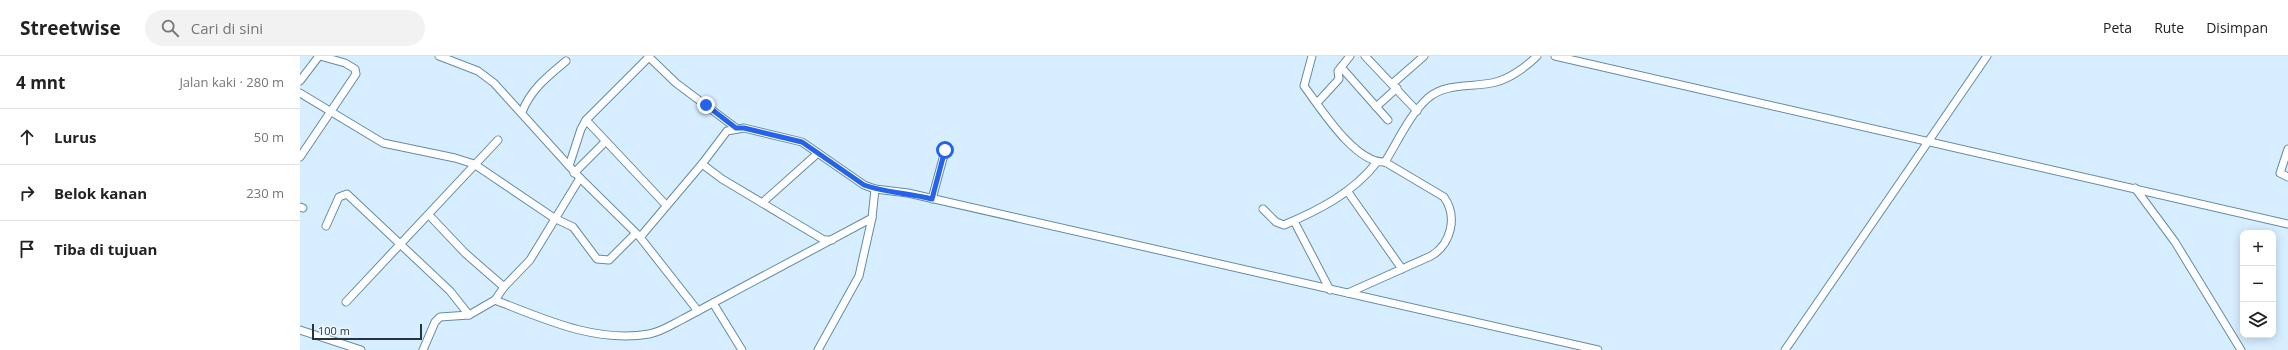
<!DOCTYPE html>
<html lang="id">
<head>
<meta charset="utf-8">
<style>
	:root { --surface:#fff; --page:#f2f2f2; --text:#222; --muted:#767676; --line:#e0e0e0 }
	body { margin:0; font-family:"Open Sans",sans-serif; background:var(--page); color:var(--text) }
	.controls { position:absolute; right:12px; bottom:12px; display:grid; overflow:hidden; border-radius:8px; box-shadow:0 2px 10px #0003 }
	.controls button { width:36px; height:36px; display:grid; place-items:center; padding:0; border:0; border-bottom:1px solid var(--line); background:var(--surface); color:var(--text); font:20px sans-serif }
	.scale { position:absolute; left:12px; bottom:10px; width:110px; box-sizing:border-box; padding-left:4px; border:2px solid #25353f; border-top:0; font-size:11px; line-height:14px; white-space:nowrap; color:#25353f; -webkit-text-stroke:3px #f0f9fe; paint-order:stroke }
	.stop { position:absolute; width:12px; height:12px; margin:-9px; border:3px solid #2563eb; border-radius:50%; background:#fff }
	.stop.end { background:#2563eb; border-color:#fff; box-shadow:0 1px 4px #0008 }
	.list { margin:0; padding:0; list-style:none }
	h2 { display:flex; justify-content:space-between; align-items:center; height:52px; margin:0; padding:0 16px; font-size:17px }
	h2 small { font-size:13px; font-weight:400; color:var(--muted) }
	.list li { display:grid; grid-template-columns:26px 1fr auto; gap:12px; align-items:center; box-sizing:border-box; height:56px; padding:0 16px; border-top:1px solid var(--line) }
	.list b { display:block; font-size:15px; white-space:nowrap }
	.list em { font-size:13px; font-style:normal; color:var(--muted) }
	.icon { flex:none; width:22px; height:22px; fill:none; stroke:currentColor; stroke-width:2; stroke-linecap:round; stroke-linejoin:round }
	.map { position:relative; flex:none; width:1988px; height:294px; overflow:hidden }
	header { display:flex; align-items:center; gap:24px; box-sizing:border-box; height:56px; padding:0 20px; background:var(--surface); border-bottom:1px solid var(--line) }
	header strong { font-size:19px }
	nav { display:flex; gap:22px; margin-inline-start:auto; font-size:14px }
	.search { width:280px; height:36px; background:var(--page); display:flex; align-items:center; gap:10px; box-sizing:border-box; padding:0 14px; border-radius:22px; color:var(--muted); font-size:15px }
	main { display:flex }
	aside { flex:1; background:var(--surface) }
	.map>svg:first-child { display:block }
</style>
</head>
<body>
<header>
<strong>Streetwise</strong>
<div class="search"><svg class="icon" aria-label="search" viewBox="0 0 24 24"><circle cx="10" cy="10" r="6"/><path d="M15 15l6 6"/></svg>Cari di sini</div>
<nav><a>Peta</a><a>Rute</a><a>Disimpan</a></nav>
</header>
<main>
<aside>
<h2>4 mnt<small>Jalan kaki · 280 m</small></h2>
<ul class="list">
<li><svg class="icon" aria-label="ahead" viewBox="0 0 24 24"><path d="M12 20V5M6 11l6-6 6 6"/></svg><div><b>Lurus</b></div><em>50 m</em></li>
<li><svg class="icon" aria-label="right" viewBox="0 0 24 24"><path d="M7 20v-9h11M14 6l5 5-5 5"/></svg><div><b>Belok kanan</b></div><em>230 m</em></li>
<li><svg class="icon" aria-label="arrive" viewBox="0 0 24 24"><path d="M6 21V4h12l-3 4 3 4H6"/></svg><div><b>Tiba di tujuan</b></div></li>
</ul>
</aside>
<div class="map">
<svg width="1988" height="294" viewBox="0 0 1988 294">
	<rect width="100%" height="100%" fill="#d6eeff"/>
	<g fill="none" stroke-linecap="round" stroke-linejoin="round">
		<defs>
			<g id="minor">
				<polyline points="139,0 178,15 194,27 280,122 339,180 342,179 402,108 427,75 444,72 502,86 564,129 575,133 608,137 1298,294"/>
				<polyline points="348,0 376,27 436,72"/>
				<path d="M1012,0l-8,30c16,21 51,78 81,76"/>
				<polyline points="1065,0 1117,55"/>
				<polyline points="1255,0 1988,168"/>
				<polyline points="1041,11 1088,64"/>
				<polyline points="0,25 19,0"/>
				<polyline points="1092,28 1124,0"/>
				<polyline points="0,37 83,87 155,102 174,108 254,162 273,171 297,203 309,204 335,178"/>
				<polyline points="1017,47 1039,23 1038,15 1050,0"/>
				<polyline points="1076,51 1097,32"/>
				<path d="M222,56c9,-23 26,-36 44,-51"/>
				<polyline points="286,64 366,149"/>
				<polyline points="1988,93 1980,117 1988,121"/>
				<polyline points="0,101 56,18 55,13 45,7 20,0"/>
				<polyline points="402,108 422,123 524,184 532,184"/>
				<polyline points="269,110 281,73 286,64 349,1"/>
				<polyline points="274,117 305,86"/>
				<polyline points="1835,132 1875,186 1941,294"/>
				<polyline points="1048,136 1102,213"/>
				<polyline points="632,143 645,95"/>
				<polyline points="462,147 518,97"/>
				<polyline points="0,151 3,152"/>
				<path d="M963,153l13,13 8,3c35,-15 69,-32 93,-63"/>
				<polyline points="129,159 165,197 204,231"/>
				<polyline points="994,165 1030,234"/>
				<polyline points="26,170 39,141 47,138 150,235 169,259"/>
				<polyline points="339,180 398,255"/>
				<path d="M1048,237l83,-37c20,-12 27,-39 13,-59l-59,-35c13,-21 25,-48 43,-64 19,-16 46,-10 68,-16 15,-4 31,-16 41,-26"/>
				<path d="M195,244c49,19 100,43 154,34 12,-2 24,-10 34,-15l189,-101 3,-29"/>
				<polyline points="46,246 198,84"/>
				<polyline points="413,247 442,294"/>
				<polyline points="0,274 61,294"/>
				<polyline points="123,294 135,266 140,261 169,259 195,244 204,231 230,204 280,122"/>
				<polyline points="518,294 559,220 572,162"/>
				<polyline points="1485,294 1687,0"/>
			</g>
		</defs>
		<use href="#minor" stroke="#658ba5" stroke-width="9"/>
		<use href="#minor" stroke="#fff" stroke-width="7"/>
	</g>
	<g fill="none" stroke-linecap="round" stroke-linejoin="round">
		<path stroke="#2563eb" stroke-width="5" d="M406,49l30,23h8l58,14 62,43c22,8 46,8 68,14l13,-49"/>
	</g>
</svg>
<div class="controls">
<button>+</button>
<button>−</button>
<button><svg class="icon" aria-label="layers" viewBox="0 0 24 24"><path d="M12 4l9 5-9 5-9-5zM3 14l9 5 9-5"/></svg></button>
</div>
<div class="scale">100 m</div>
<div class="stop" style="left:645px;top:94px"></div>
<div class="stop end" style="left:406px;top:49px"></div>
</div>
</main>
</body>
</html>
